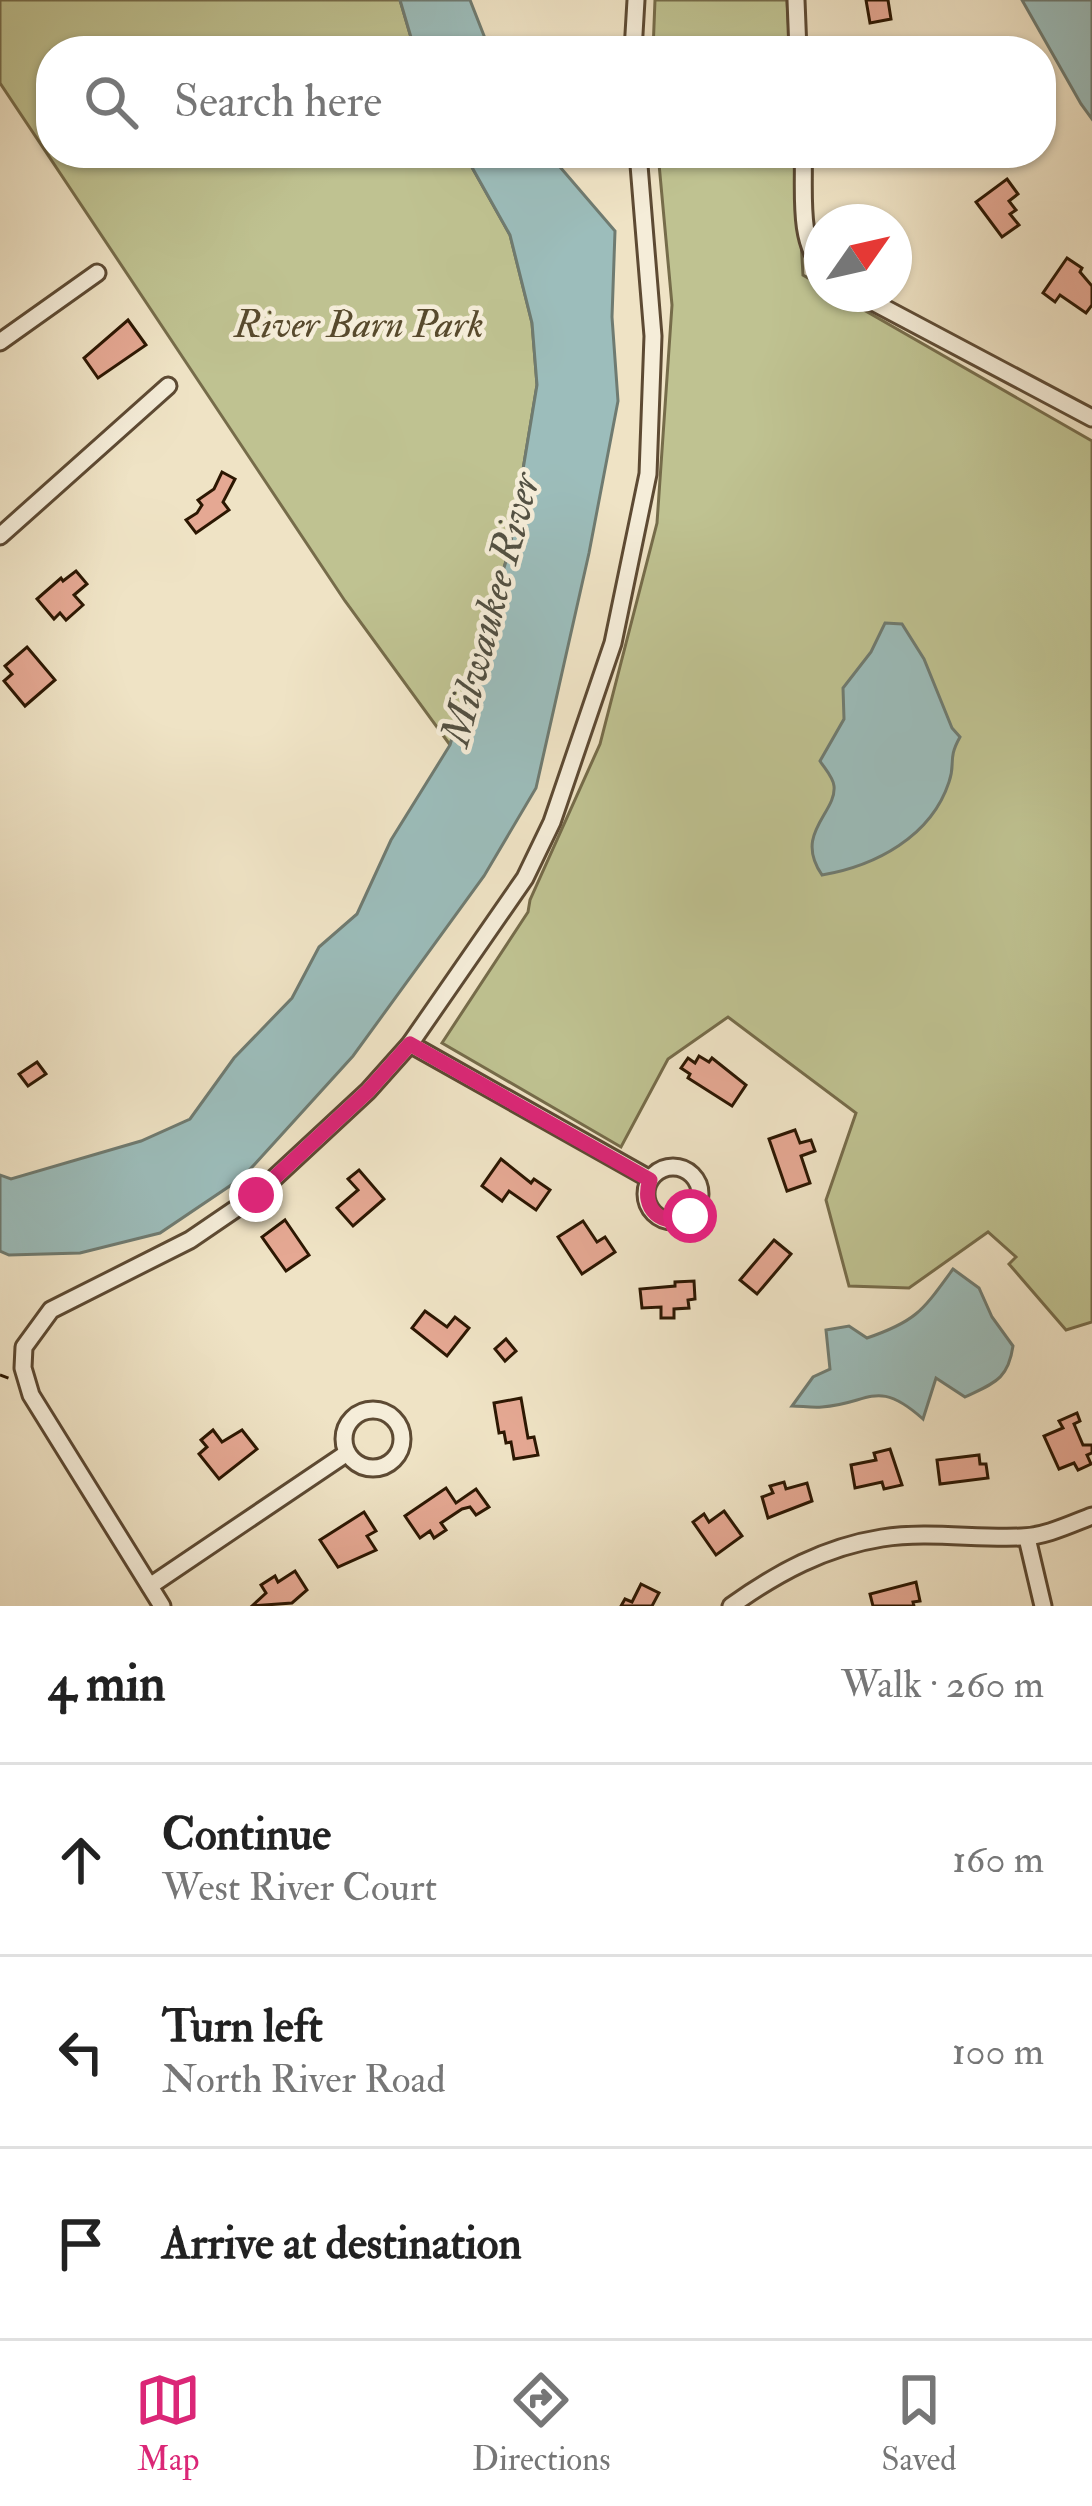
<!DOCTYPE html>
<html lang="en">
<head>
<meta charset="utf-8">
<style>
	:root { --surface:#fff; --page:#f2f2f2; --text:#222; --muted:#767676; --line:#e0e0e0; --accent:#db2777 }
	body { margin:0; font-family:"IM FELL Double Pica",serif; background:var(--page); color:var(--text) }
	.compass { position:absolute; left:804px; top:204px; width:108px; height:108px; border-radius:50%; background:var(--surface); box-shadow:0 3px 9px #0004; rotate:56deg }
	.stop { position:absolute; width:36px; height:36px; margin:-27px; border:9px solid #db2777; border-radius:50%; background:#fff }
	.stop.end { background:#db2777; border-color:#fff; box-shadow:0 3px 12px #0008 }
	.list { margin:0; padding:0; list-style:none }
	h2 { display:flex; justify-content:space-between; align-items:center; height:156px; margin:0; padding:0 48px; font-size:51px }
	h2 small { font-size:39px; font-weight:400; color:var(--muted) }
	.list li { display:grid; grid-template-columns:78px 1fr auto; gap:36px; align-items:center; box-sizing:border-box; height:192px; padding:0 48px; border-top:3px solid var(--line) }
	.list b { display:block; font-size:45px; white-space:nowrap }
	.list p { margin:0; font-size:39px; white-space:nowrap; color:var(--muted) }
	.list em { font-size:39px; font-style:normal; color:var(--muted) }
	.icon { flex:none; width:66px; height:66px; fill:none; stroke:currentColor; stroke-width:2; stroke-linecap:round; stroke-linejoin:round }
	.map { position:relative; flex:none; width:1092px; height:1606px; overflow:hidden }
	.search { position:absolute; background:var(--surface); box-shadow:0 3px 9px #0004; left:36px; right:36px; top:36px; height:132px; display:flex; align-items:center; gap:30px; box-sizing:border-box; padding:0 42px; border-radius:48px; color:var(--muted); font-size:45px }
	.sheet { height:732px; background:var(--surface) }
	nav { display:flex; justify-content:space-around; align-items:center; box-sizing:border-box; height:168px; border-top:3px solid var(--line); background:var(--surface); font-size:33px; color:var(--muted) }
	nav a { display:grid; justify-items:center; gap:6px }
	nav .on { color:var(--accent) }
	.map>svg:first-child { display:block }
</style>
</head>
<body>
<div class="map">
<svg width="1092" height="1606" viewBox="0 0 1092 1606">
	<rect width="100%" height="100%" fill="#efe3c5"/>
	<filter id="stains"><feTurbulence type="fractalNoise" baseFrequency=".00167" numOctaves="4"/><feColorMatrix values="0 0 0 0 .2 0 0 0 0 .09 0 0 0 0 .02 0 0 0 .5 -.17"/></filter>
	<radialGradient id="worn" r=".72"><stop offset=".6" stop-color="#630" stop-opacity="0"/><stop offset="1" stop-color="#630" stop-opacity=".3"/></radialGradient>
	<g fill="#bfc291" stroke="#766c4a" stroke-width="3">
		<polygon points="0,0 400,0 415,51 51,51 51,153 464,153 510,235 532,323 537,385 510,548 450,745 345,601 0,83"/>
		<polygon points="655,0 787,0 790,51 653,51"/>
		<polygon points="658,153 796,153 803,275 822,286 822,294 836,294 1092,441 1092,1322 1066,1330 1009,1264 1016,1257 988,1232 909,1288 849,1286 826,1200 856,1113 728,1017 668,1059 621,1147 442,1043 528,912 530,900 600,744 657,523 672,305"/>
	</g>
	<g fill="#9cbdbb" stroke="#6f7b71" stroke-width="3">
		<polygon points="400,0 470,0 490,51 415,51"/>
		<polygon points="1022,0 1092,0 1092,119 1081,104"/>
		<polygon points="464,153 548,153 615,231 612,317 618,401 589,553 536,788 484,876 353,1056 243,1177 160,1233 80,1253 9,1255 0,1251 0,1175 11,1179 141,1141 190,1119 234,1058 292,998 319,947 357,914 391,840 450,745 510,548 537,385 532,323 510,235"/>
		<path d="M885,623l17,1 22,35 28,69 8,9c-13,23 -4,26 -11,45 -18,55 -74,84 -127,93 -29,-42 15,-62 12,-89 -1,-9 -9,-17 -14,-25l24,-42 -1,-31 28,-36z"/>
		<path d="M953,1269l26,19 13,29 21,29c-5,34 -19,37 -48,51l-29,-19 -13,41c-47,-42 -53,-15 -101,-12 -10,1 -21,-1 -30,-1l21,-29 17,-8 -4,-39 23,-4 18,12c50,-17 56,-28 86,-69z"/>
	</g>
	<g fill="#e5a893" stroke="#2c1702" stroke-width="3">
		<polygon points="866,0 888,0 891,19 870,23"/>
		<polygon points="1007,179 1018,194 1009,201 1016,210 1010,214 1019,225 1002,237 976,202"/>
		<polygon points="1067,258 1082,268 1080,272 1092,286 1092,305 1086,313 1060,295 1055,302 1043,293"/>
		<polygon points="128,320 146,345 98,378 84,358"/>
		<polygon points="222,472 235,479 223,502 229,510 196,533 186,520 197,513 202,505 198,500 214,489"/>
		<polygon points="76,571 87,584 74,595 83,605 66,620 60,613 54,619 37,599 61,578 63,581"/>
		<polygon points="27,647 55,680 25,706 4,681 12,674 5,666"/>
		<polygon points="699,1056 709,1062 712,1058 746,1085 732,1106 688,1078 690,1074 681,1068 688,1058 695,1063"/>
		<polygon points="37,1062 46,1074 28,1086 19,1074"/>
		<polygon points="795,1130 800,1143 811,1140 815,1151 801,1156 810,1183 787,1191 769,1139"/>
		<polygon points="501,1159 531,1183 534,1179 550,1190 536,1210 509,1191 502,1201 482,1186"/>
		<polygon points="359,1170 384,1199 353,1226 337,1208 358,1190 348,1179"/>
		<polygon points="285,1220 309,1255 286,1271 262,1237"/>
		<polygon points="583,1221 597,1242 605,1237 615,1252 582,1274 558,1237"/>
		<polygon points="774,1240 791,1254 757,1294 740,1280"/>
		<polygon points="694,1281 695,1299 688,1300 689,1308 674,1309 674,1318 661,1318 661,1307 642,1308 640,1289 675,1286 675,1282"/>
		<polygon points="425,1311 447,1327 455,1317 469,1328 447,1356 412,1328"/>
		<polygon points="506,1339 516,1351 505,1361 495,1349"/>
		<polygon points="521,1398 528,1438 534,1437 538,1455 514,1459 511,1442 506,1443 504,1432 499,1433 494,1403"/>
		<polygon points="1077,1413 1080,1421 1074,1424 1083,1445 1092,1445 1092,1453 1087,1455 1091,1464 1078,1470 1074,1463 1059,1469 1044,1436 1063,1428 1059,1421"/>
		<polygon points="213,1430 222,1442 242,1430 257,1449 219,1479 199,1454 207,1447 201,1440"/>
		<polygon points="890,1449 902,1485 884,1489 882,1482 855,1488 851,1465 876,1460 874,1453"/>
		<polygon points="979,1455 980,1464 986,1464 988,1478 940,1484 937,1460"/>
		<polygon points="784,1482 786,1489 807,1483 812,1501 768,1518 762,1497 773,1493 770,1486"/>
		<polygon points="446,1488 456,1503 476,1489 489,1507 476,1515 470,1507 462,1509 441,1523 446,1530 434,1538 430,1531 420,1538 405,1516"/>
		<polygon points="724,1511 742,1536 716,1555 693,1522 704,1514 709,1522"/>
		<polygon points="364,1512 376,1531 367,1536 376,1550 338,1567 320,1540"/>
		<polygon points="295,1571 307,1590 292,1603 252,1606 266,1593 261,1585 275,1576 278,1582"/>
		<polygon points="916,1582 920,1601 913,1602 914,1606 873,1606 870,1594"/>
		<polygon points="641,1584 659,1593 652,1606 621,1606 625,1599 632,1602"/>
	</g>
	<g fill="none" stroke-linecap="round" stroke-linejoin="round">
		<defs>
			<g id="minor">
				<polyline points="796,0 798,51"/>
				<polyline points="633,51 636,0"/>
				<path d="M803,153c2,33 -6,89 19,113"/>
				<polyline points="858,294 1092,418"/>
				<polyline points="0,342 97,273"/>
				<polyline points="0,536 168,386"/>
				<polyline points="410,1044 650,1179"/>
				<circle cx="673" cy="1194" r="27"/>
				<circle cx="373" cy="1439" r="29"/>
				<polyline points="1027,1538 1043,1606"/>
				<polyline points="150,1586 347,1453"/>
				<polyline points="162,1606 31,1395 23,1368 24,1347 51,1310 190,1240 256,1195 368,1091 410,1044 525,878 552,822 613,643 648,474 653,336 638,153"/>
				<path d="M731,1606c46,-33 94,-59 151,-68 46,-7 93,1 139,-1 23,0 50,-13 71,-21"/>
			</g>
		</defs>
		<use href="#minor" stroke="#5d4a33" stroke-width="21"/>
		<polyline stroke="#2c1702" stroke-width="3" stroke-dasharray="9 6" stroke-linecap="butt" points="0,1375 11,1379"/>
		<use href="#minor" stroke="#f5edd9" stroke-width="15"/>
	</g>
	<g fill="none" stroke-linecap="round" stroke-linejoin="round">
		<path stroke="#db2777" stroke-width="15" d="M256,1195l112,-104 42,-47 240,136c-10,29 12,49 40,36"/>
	</g>
	<g text-anchor="middle" stroke-width="9" stroke-linejoin="round" paint-order="stroke">
		<g font-size="39" font-style="italic" fill="#584a2d" stroke="#f5edd9">
			<text x="359" y="337">River Barn Park</text>
		</g>
		<g font-size="42" font-style="italic" fill="#535143" stroke="#f5edd9">
			<text transform="translate(489 609) rotate(-75)" y="15">Milwaukee River</text>
		</g>
	</g>
	<rect width="100%" height="100%" filter="url(#stains)"/>
	<rect width="100%" height="100%" fill="url(#worn)"/>
</svg>
<svg class="compass" viewBox="-18 -18 36 36"><path d="M0-13l5 13h-10z" fill="#e53935"/><path d="M0 13l5-13h-10z" fill="#767676"/></svg>
<div class="stop" style="left:690px;top:1216px"></div>
<div class="stop end" style="left:256px;top:1195px"></div>
<div class="search"><svg class="icon" aria-label="search" viewBox="0 0 24 24"><circle cx="10" cy="10" r="6"/><path d="M15 15l6 6"/></svg>Search here</div>
</div>
<section class="sheet">
<h2>4 min<small>Walk · 260 m</small></h2>
<ul class="list">
<li><svg class="icon" aria-label="ahead" viewBox="0 0 24 24"><path d="M12 20V5M6 11l6-6 6 6"/></svg><div><b>Continue</b><p>West River Court</p></div><em>160 m</em></li>
<li><svg class="icon" aria-label="left" viewBox="0 0 24 24"><path d="M17 20v-9H6M10 6l-5 5 5 5"/></svg><div><b>Turn left</b><p>North River Road</p></div><em>100 m</em></li>
<li><svg class="icon" aria-label="arrive" viewBox="0 0 24 24"><path d="M6 21V4h12l-3 4 3 4H6"/></svg><div><b>Arrive at destination</b></div></li>
</ul>
</section>
<nav>
<a class="on"><svg class="icon" aria-label="map" viewBox="0 0 24 24"><path d="M3 6l6-2 6 2 6-2v14l-6 2-6-2-6 2zM9 4v14M15 6v14"/></svg>Map</a>
<a><svg class="icon" aria-label="directions" viewBox="0 0 24 24"><path d="M12 3l9 9-9 9-9-9zM9 14v-3h6M13 9l2 2-2 2"/></svg>Directions</a>
<a><svg class="icon" aria-label="saved" viewBox="0 0 24 24"><path d="M7 4h10v16l-5-4-5 4z"/></svg>Saved</a>
</nav>
</body>
</html>
